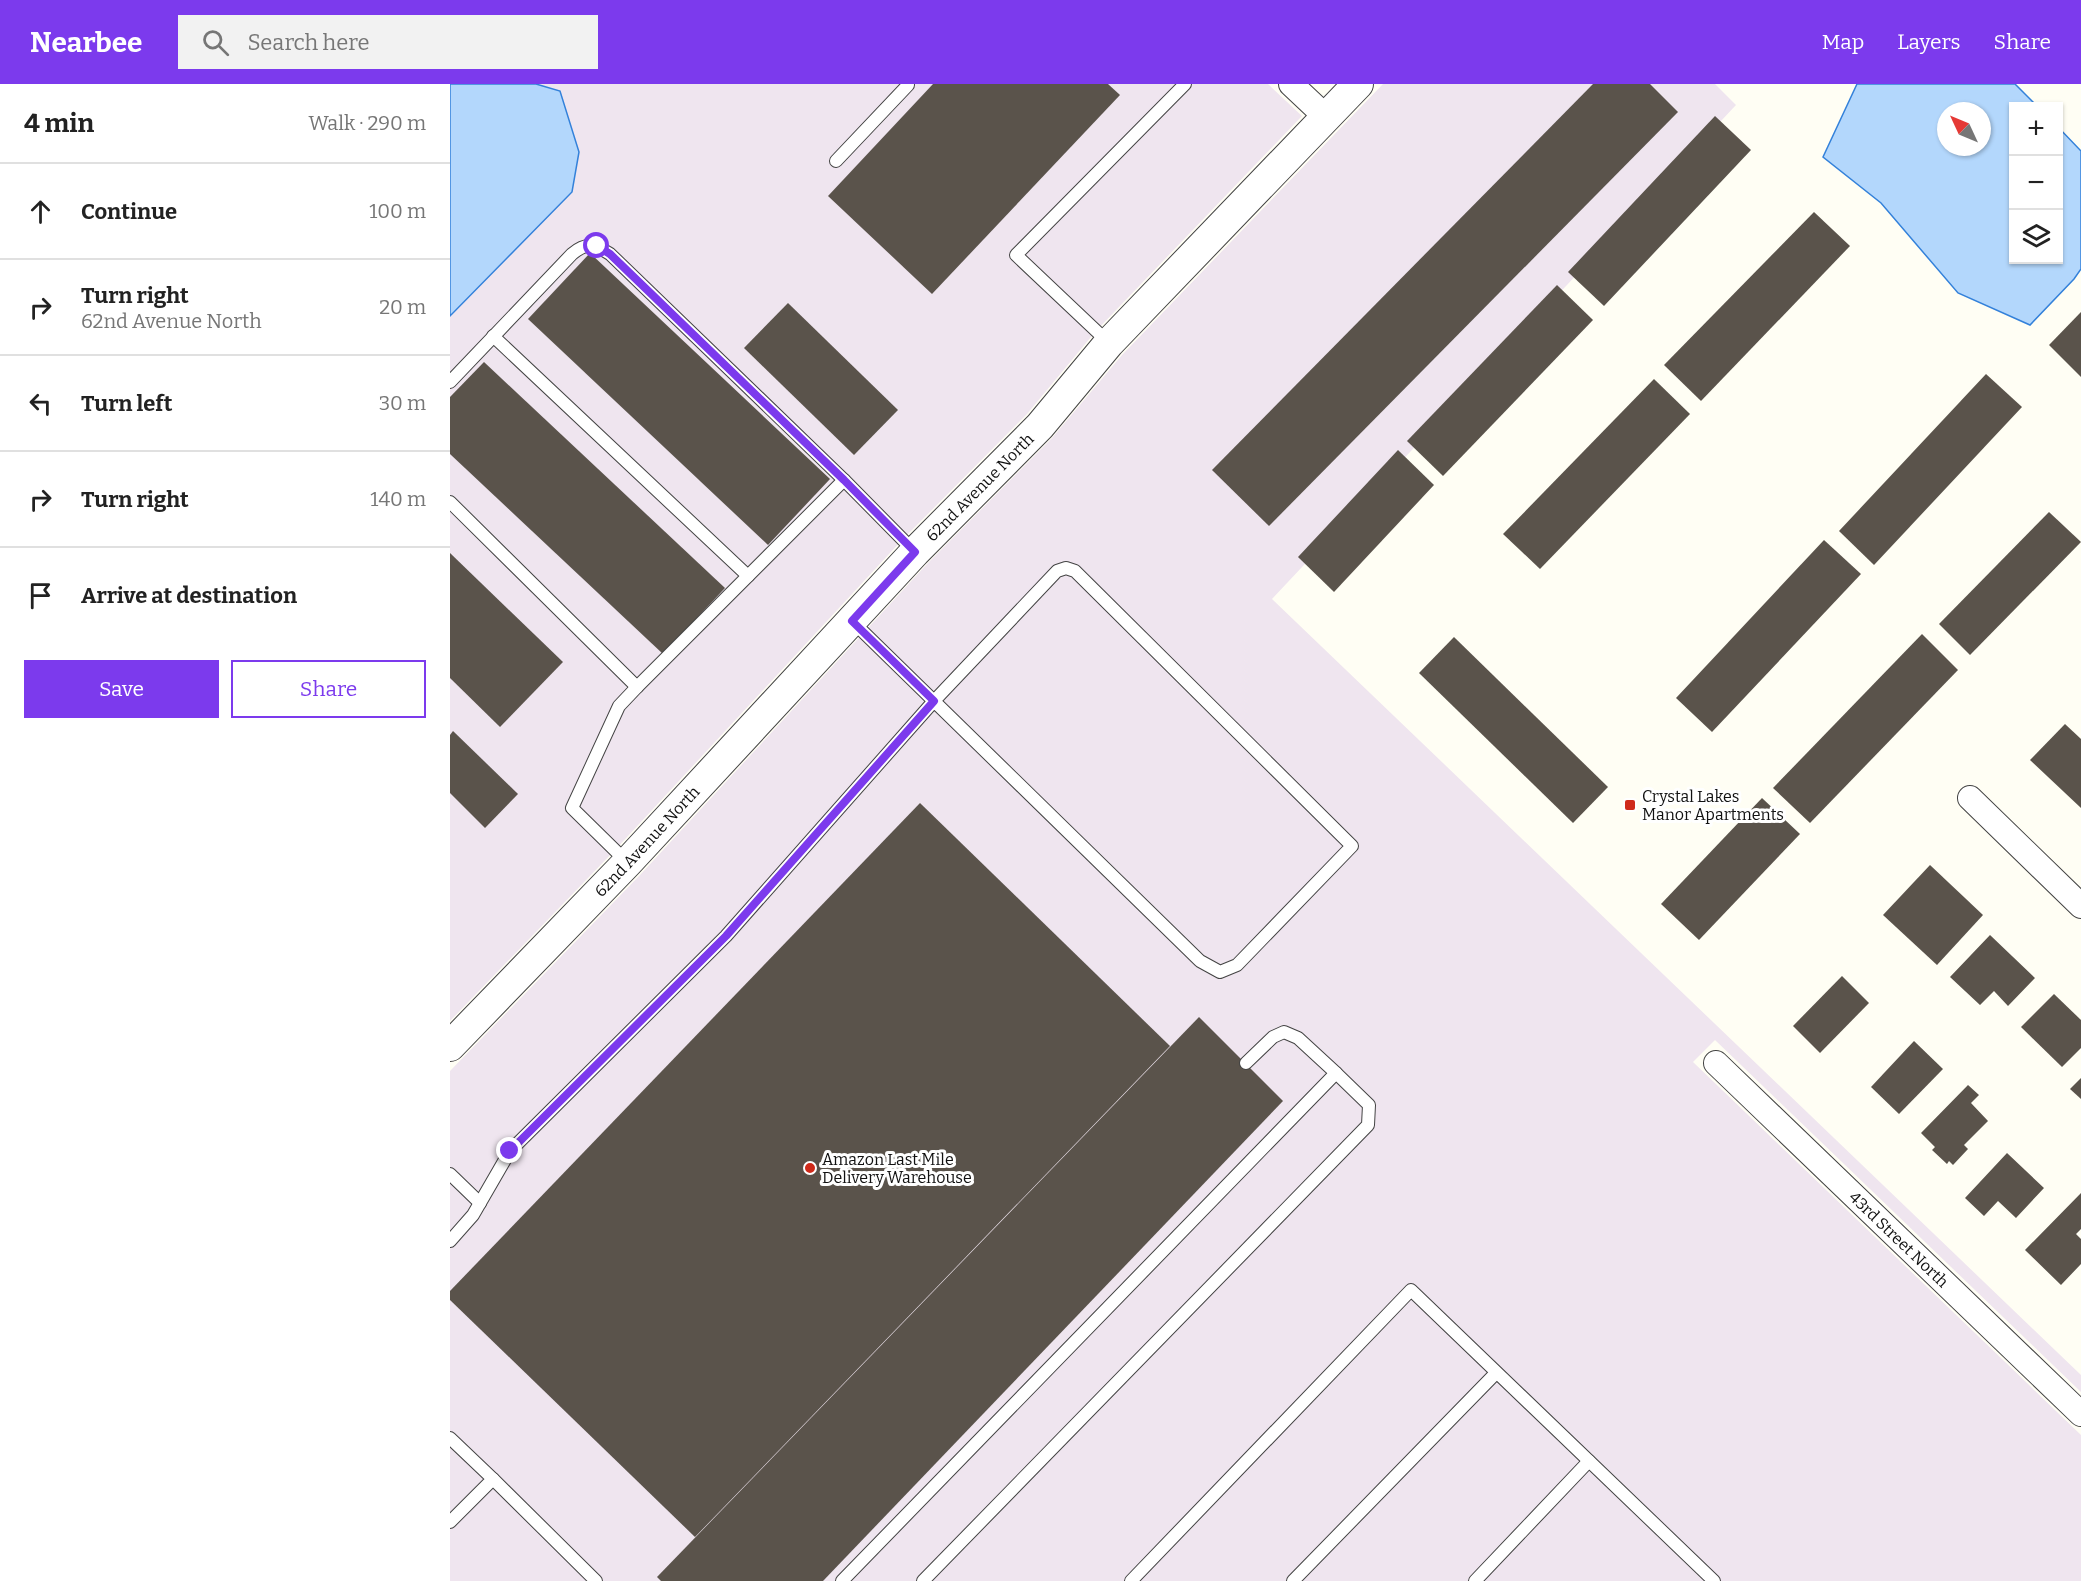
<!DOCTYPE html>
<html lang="en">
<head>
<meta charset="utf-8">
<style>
	:root { --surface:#fff; --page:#f2f2f2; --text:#222; --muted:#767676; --line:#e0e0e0; --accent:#7c3aed }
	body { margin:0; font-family:Bitter,serif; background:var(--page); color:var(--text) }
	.controls { position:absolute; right:18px; top:18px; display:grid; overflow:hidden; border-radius:0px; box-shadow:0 2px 4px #0004 }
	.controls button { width:54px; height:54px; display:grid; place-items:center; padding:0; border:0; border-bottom:2px solid var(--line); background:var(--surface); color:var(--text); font:30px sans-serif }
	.compass { position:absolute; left:1487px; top:18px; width:54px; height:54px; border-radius:50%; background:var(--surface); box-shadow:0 2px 4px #0004; rotate:314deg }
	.stop { position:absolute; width:18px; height:18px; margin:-14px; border:4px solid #7c3aed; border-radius:50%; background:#fff }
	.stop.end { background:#7c3aed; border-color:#fff; box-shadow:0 2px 6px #0008 }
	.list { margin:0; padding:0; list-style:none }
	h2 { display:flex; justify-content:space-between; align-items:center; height:78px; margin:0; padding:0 24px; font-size:26px }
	h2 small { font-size:20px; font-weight:400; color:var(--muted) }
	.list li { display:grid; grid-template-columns:39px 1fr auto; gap:18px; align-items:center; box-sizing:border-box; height:96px; padding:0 24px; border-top:2px solid var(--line) }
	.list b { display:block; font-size:22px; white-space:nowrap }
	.list p { margin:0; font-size:20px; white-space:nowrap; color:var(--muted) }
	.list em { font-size:20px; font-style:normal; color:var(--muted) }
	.actions { display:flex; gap:12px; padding:18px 24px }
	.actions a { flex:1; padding:14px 0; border:2px solid var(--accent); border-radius:0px; text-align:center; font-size:21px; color:var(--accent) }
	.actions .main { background:var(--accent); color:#fff }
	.icon { flex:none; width:33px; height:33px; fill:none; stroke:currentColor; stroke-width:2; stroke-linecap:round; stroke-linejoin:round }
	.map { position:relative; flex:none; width:1631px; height:1497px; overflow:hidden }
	header { display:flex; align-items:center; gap:36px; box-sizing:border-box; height:84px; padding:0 30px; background:var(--accent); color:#fff }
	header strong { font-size:28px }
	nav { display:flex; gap:33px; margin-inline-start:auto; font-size:21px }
	.search { width:420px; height:54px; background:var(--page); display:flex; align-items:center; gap:15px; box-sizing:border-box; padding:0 21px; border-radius:0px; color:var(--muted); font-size:22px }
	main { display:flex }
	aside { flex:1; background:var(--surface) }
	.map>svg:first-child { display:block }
</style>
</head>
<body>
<header>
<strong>Nearbee</strong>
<div class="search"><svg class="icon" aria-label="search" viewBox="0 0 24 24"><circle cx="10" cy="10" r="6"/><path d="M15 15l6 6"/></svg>Search here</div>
<nav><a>Map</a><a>Layers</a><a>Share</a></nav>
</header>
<main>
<aside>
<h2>4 min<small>Walk · 290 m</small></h2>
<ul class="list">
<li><svg class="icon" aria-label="ahead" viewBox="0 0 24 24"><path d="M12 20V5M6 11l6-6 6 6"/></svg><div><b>Continue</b></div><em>100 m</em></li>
<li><svg class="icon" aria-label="right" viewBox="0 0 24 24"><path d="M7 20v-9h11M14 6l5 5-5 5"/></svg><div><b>Turn right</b><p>62nd Avenue North</p></div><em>20 m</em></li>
<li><svg class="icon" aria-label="left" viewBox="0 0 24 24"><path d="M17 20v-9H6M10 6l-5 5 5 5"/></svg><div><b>Turn left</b></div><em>30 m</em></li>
<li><svg class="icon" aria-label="right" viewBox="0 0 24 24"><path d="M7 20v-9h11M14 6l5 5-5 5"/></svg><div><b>Turn right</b></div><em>140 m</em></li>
<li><svg class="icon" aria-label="arrive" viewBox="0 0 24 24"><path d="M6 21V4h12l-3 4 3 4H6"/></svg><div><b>Arrive at destination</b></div></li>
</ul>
<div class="actions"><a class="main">Save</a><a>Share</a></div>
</aside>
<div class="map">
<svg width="1631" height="1497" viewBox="0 0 1631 1497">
	<rect width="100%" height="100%" fill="#fffef4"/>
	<g fill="#efe5ef">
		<polygon points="86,0 818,0 852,32 646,247 577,330 452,456 165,766 0,937 0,232 122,108 129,68 110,7"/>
		<polygon points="933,0 1265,0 1286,21 822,515 1631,1291 1631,1308 1265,956 1243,978 1631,1351 1631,1497 0,1497 0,987 190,791 477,480 602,354 672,271"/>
	</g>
	<g fill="#b3d7fc" stroke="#3381da" stroke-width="1.5" fill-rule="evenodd">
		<polygon points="0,0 86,0 110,7 129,68 122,108 0,232"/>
		<path d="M1407,0h158l22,22h-23v154h44l1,-132 22,23v118l-7,10 -44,46 -72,-32 -77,-90 -58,-46zM1496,27h36v36h-36z"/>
	</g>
	<g fill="#5a534b">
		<polygon points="483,0 658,0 670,11 482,210 378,112"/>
		<polygon points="1143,0 1200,0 1228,28 819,442 762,386"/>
		<polygon points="1265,32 1301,66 1154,222 1118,188"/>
		<polygon points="1364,128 1400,162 1251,317 1214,281"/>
		<polygon points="140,169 380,395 318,461 78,235"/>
		<polygon points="1107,201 1143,236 993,392 957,357"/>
		<polygon points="338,219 448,326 404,371 294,264"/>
		<polygon points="1631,228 1631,293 1599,261"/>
		<polygon points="34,278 275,504 213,570 0,370 0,313"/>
		<polygon points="1536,290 1572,323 1424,481 1389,447"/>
		<polygon points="1204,295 1240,330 1090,485 1053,450"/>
		<polygon points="948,366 984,401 884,508 848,473"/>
		<polygon points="1599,428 1631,458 1520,571 1489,540"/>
		<polygon points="1374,456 1411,490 1262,648 1226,614"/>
		<polygon points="0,469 113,578 50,643 0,594"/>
		<polygon points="1472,550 1508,586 1360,739 1323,704"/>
		<polygon points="1004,553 1158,703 1123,739 969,589"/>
		<polygon points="1615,640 1631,655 1631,724 1580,676"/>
		<polygon points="3,647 68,710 35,744 0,709 0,651"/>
		<polygon points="1312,714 1350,750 1249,856 1211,820"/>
		<polygon points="470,719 720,962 245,1453 0,1216 0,1207"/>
		<polygon points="1480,781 1533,831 1487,881 1433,831"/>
		<polygon points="1540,851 1585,894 1558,922 1544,907 1530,921 1500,893"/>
		<polygon points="1392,892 1419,919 1370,969 1343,942"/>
		<polygon points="1604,910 1631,936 1631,964 1612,983 1571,943"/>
		<polygon points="749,933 833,1017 373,1497 211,1497 207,1493"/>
		<polygon points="1464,957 1493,985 1449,1030 1421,1003"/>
		<polygon points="1631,994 1631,1015 1620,1005"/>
		<polygon points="1518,1001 1529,1011 1521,1019 1538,1037 1514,1061 1518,1065 1503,1081 1499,1077 1497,1080 1482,1066 1485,1063 1471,1049"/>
		<polygon points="1557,1069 1594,1104 1566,1134 1548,1117 1534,1132 1515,1114"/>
		<polygon points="1631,1109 1631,1145 1626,1150 1631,1155 1631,1180 1611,1201 1575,1166"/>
	</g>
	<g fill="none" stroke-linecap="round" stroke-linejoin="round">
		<defs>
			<g id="service">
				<polyline points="386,77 458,1"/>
				<polyline points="43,252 298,492"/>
				<polyline points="658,258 566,171 735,0"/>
				<path d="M0,298l122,-128c15,-13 24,-9 38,0l234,226"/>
				<polyline points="0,418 187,603"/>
				<polyline points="177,778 122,724 169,622 187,603 394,396 465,468"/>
				<polyline points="796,979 823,953 834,948 848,954 886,989"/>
				<polyline points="0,1090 30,1119"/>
				<polyline points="0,1157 23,1131 60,1067 276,852 484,617 607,487 616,484 625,487 902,762 787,881 770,888 750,877 402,537"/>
				<polyline points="0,1354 43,1395 0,1438"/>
				<polyline points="43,1395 146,1497"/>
				<polyline points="392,1497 886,989 919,1021 918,1041 473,1497"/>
				<polyline points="681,1497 961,1206 1264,1497"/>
				<polyline points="843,1497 1046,1289"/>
				<polyline points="1025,1497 1139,1377"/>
			</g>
			<g id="minor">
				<polyline points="841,0 876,33"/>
				<polyline points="1520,714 1631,822"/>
				<path id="s1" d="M1266,979l365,351"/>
			</g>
			<g id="tertiary">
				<path id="s2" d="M0,962l178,-184 287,-310 125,-126 69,-83 249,-259"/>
			</g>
		</defs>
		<use href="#service" stroke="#434343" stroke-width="14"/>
		<use href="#minor" stroke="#434343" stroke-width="26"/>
		<use href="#tertiary" stroke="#434343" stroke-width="32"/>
		<use href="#service" stroke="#fff" stroke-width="12"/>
		<use href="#minor" stroke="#fff" stroke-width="24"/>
		<use href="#tertiary" stroke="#fff" stroke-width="30"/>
	</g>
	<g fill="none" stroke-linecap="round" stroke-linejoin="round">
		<polyline stroke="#7c3aed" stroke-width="8" points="60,1067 276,852 484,617 402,537 465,468 394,396 160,170 147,162"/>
	</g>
	<g fill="#cf2a1a" stroke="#fff" stroke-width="2">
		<rect x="1174" y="715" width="12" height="12" rx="3"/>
		<circle cx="360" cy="1084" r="6"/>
	</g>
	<g text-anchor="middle" stroke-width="6" stroke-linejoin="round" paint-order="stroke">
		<g font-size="16" fill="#101010" stroke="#fff">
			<text dy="6" stroke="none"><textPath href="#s2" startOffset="770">62nd Avenue North</textPath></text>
			<text dy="6" stroke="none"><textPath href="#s2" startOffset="284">62nd Avenue North</textPath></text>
			<text dy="6" stroke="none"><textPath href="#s1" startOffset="254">43rd Street North</textPath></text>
		</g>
		<g font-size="16" fill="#101010" stroke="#fff" text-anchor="start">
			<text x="1192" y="718">Crystal Lakes<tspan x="1192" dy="18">Manor Apartments</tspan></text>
			<text x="372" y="1081">Amazon Last Mile<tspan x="372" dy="18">Delivery Warehouse</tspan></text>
		</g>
	</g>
</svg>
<div class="controls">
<button>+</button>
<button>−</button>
<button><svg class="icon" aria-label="layers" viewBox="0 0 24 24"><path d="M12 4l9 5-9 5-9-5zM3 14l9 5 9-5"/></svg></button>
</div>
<svg class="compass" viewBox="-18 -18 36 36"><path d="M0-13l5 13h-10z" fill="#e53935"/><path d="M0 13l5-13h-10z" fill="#767676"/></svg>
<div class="stop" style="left:147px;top:162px"></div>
<div class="stop end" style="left:60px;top:1067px"></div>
</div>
</main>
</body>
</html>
